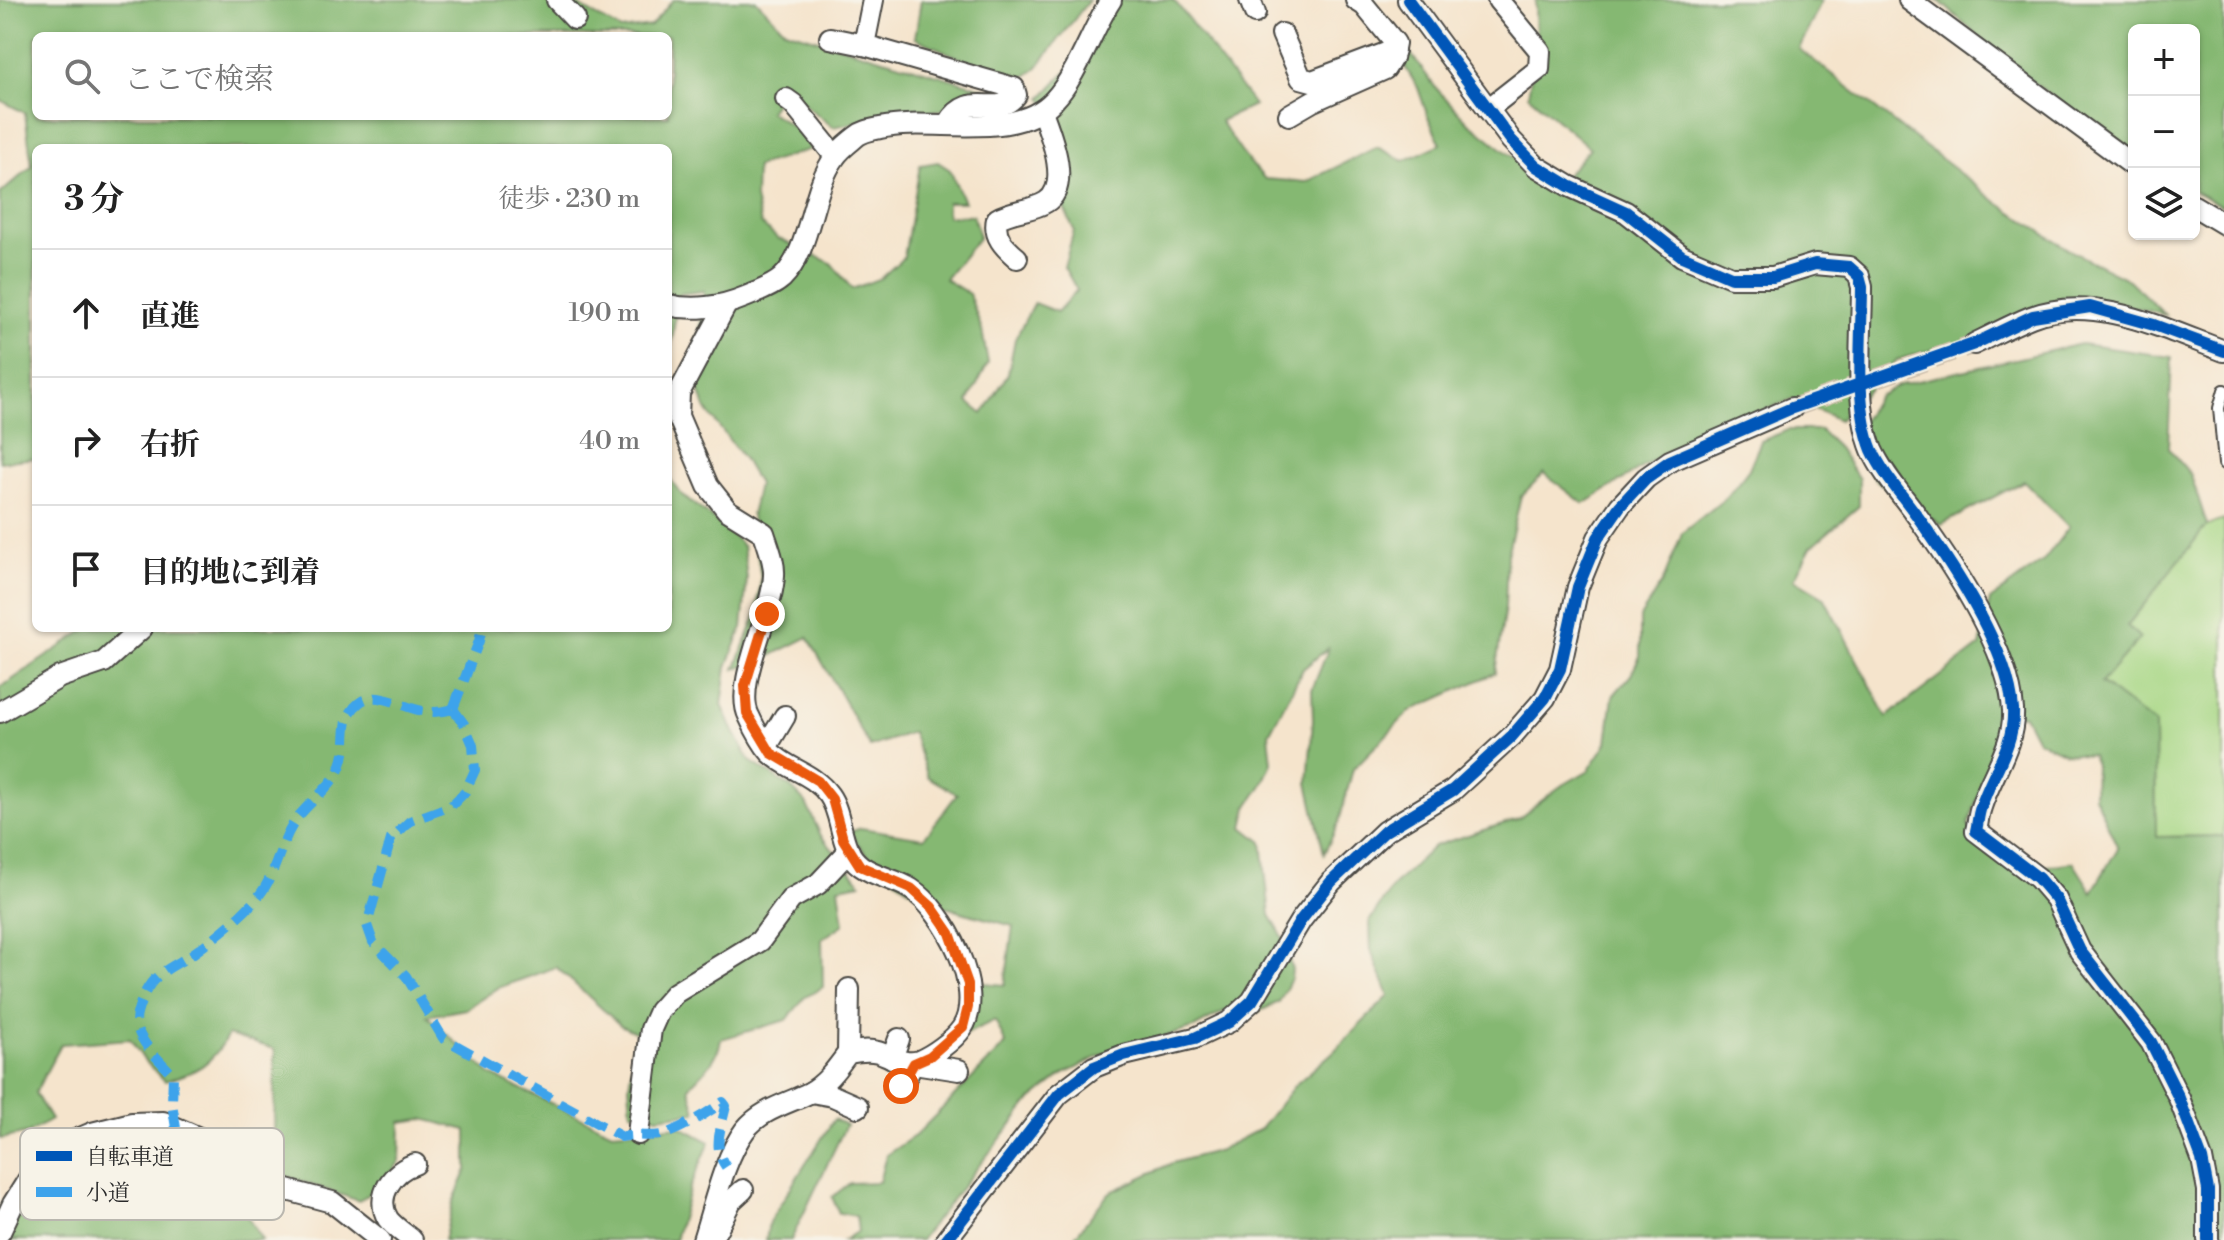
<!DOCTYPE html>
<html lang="ja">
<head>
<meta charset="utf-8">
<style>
	:root { --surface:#fff; --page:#f2f2f2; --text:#222; --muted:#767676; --line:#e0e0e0 }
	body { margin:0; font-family:"Libre Bodoni","Noto Serif JP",serif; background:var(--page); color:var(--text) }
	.controls { position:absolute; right:24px; top:24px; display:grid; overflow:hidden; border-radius:12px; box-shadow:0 2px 6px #0004 }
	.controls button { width:72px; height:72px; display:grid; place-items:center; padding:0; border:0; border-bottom:2px solid var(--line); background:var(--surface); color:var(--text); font:40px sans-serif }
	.stop { position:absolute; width:24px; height:24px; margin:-18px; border:6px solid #ea580c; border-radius:50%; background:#fff }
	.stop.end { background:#ea580c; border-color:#fff; box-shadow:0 2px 8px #0008 }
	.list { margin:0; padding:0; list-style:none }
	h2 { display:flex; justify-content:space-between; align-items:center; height:104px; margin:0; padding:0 32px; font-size:34px }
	h2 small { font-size:26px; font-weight:400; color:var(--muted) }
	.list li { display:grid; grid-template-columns:52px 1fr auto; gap:24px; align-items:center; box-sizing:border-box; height:128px; padding:0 32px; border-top:2px solid var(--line) }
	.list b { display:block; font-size:30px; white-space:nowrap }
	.list em { font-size:26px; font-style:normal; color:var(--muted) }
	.icon { flex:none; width:44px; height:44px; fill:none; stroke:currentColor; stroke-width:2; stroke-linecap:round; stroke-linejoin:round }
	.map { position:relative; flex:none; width:2224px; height:1240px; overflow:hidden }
	.search { position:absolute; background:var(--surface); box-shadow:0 2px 6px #0004; left:32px; top:32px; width:640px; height:88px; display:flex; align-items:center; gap:20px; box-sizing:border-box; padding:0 28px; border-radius:12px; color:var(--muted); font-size:30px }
	.panel { position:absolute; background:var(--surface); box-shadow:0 2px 6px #0004; left:32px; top:144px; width:640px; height:488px; border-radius:12px }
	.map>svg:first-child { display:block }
</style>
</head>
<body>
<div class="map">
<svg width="2224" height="1240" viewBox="0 0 2224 1240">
	<rect width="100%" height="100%" fill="#f7f3e8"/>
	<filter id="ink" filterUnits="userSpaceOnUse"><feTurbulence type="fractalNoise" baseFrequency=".0125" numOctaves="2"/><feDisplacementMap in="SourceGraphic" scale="16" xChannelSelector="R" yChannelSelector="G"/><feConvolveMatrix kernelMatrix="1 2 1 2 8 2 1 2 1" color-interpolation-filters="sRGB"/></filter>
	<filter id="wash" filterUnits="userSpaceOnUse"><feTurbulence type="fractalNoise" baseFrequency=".006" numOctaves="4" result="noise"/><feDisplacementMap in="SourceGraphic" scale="32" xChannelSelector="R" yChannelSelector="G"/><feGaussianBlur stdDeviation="1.8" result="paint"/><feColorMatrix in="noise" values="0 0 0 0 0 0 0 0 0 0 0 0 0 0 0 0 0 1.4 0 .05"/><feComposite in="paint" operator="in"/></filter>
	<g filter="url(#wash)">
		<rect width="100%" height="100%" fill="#f5e4cc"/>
		<polygon fill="#a7d785" stroke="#698158" stroke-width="2" points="2224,520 2224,836 2156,837 2155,725 2100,683 2140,638 2127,626 2207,525"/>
		<g fill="#85b872" stroke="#58724e" stroke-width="2" fill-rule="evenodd">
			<path d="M0,0h569l52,30 30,-4 22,-26h83l29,30 204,60 -40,19 -51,6 -65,12 -48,-38 -16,22 31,21 11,17 -55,18 -1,32 6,25 16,14 54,25 21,26 29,-11 23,-21 16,-92 18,-3 12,8 14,32h-17v14l26,-1 6,22 -34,42 24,15 13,36 6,33 -20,39 15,12 25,-40 7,-35 19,-36 23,9 20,-22 -13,-23 10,-37 -11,-25 2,-52 -23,-56 52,-55 16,-42h62l5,4 77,101 -34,16 24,35 21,23 41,3 71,-35 27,14 37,-17 -13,-27 -10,-29 -40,-65 25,20 33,45 32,34 59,46 33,14 30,-34 -62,-53 8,-47 -1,-48h287l-23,49 199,154 73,48 58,29 36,35 -70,-17 -51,6 -71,34 -76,22 -58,60 -46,-21 -106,40 -103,65 -40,-31 -23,23 -14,59 -2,52 -10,66 -85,38 -57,58 -14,53 -15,32 -16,-71 5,-63 -1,-30 17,-43 -26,22 -34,65 3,29 -10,22 -14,21 -5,21 19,15 8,73 13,23 9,32 -1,9 -12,23 -21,10 -33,-1 -31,17 -90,26 -40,20 -32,25 -112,141h-76l14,-9 -2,-15 -17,-3 -7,-16 18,-14 29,-1 7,-27 30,-20 90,-91 -11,-24 -29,14 7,-52 32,3 8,-59c-24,-7 -49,-12 -72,-21 -32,-12 -74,-43 -91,-73l11,-4 63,10 33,-44 -29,-17 -16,-45 -42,15 -62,-110 -40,20 -33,12 21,-53 5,-38 -10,-62 7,-32 -15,-26 -38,-50 -10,-31 9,-86 -25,3c-5,22 -5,45 -11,67v-213h-632v310l-36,4v-268l32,-28 -7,-53 -25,-13zM36,36h632v80h-632z"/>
			<polygon points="921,0 1089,0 1037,68 1016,83 915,38"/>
			<polygon points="1938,0 2224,0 2224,207 2194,191 2194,30 2134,30 2134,156 2019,72"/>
			<path d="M2081,344l91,13 -4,91 23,27 16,50 -80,101 13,12 -39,45 54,41 1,113 68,-1v404h-1152l37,-47 63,-30 48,-13 40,-21 35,-44 37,-32 57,-57 -18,-45 -1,-31 25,-36 39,-38 84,-27 40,-31 31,-18 18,-27 6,-47 18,-21 9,-19v-39l23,-36 19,-48 45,-36 22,-28 12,-28 27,-11h32l18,18 21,31v27l-48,41 -17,32 30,18 63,120 93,-71 10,-46 53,-39 26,-34 -45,-46 -83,44 -65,-45 -16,-27 -5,-20 23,-37 22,-11zM2006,713l18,2 13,25 28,13 26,2 4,10 -1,31 24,52 -26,44 -19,-30 -39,6 -66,-42z"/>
			<path d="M668,476l14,19 42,32 19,19 4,33 -5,49 -15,39 -5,38 12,27 16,29 40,26 16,16 15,33 40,47 -22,4 5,37 -22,15 1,48 -19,11 -17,22 -66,19c-3,21 -18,34 -32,48l7,25 -38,5 -27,-5 -2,-27 8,-52 -17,-8 -64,-58 -58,21 -32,21 -39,7 64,59 121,57 68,-6 30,16 -20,45 -15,53h-231l9,-38 14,-32v-40l-44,-11 -22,3 -1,39 -15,20 -26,20 -76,-26 -9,-27 1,-99 -47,-14c-17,30 -31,37 -63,46l-21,-21 -14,-21 -69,5 -26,49 16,27 -23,13 -28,6v-451l88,-60h580z"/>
			<polygon points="834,1119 846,1125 791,1240 766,1240 769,1222"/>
			<polygon points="111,1136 225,1182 262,1240 0,1240 18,1183 71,1151"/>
		</g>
	</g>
	<g filter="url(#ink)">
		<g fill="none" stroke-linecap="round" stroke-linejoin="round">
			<polyline stroke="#cdbfac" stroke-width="20" stroke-dasharray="20 10" stroke-linecap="butt" points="1792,408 1974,344"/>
			<defs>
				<polyline id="service" points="2224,390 2219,408 2224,464"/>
				<g id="minor">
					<polyline points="557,0 575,19"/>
					<path d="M873,0l-9,45 150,43 2,7c-19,25 -47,-8 -68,29"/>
					<polyline points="1250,0 1255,13"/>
					<path d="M1408,0l103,140 25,26 33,20 57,26 56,44 49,21h42l42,-13 34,3 10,9 3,11c0,48 -8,119 10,163 12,26 32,47 48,70 35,49 89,130 93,190 2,35 -22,65 -32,97 -3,8 -3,16 -5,24l62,47 18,21 24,52 71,91 28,56 23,61 6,31v50"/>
					<polyline points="1909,0 2134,166"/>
					<polyline points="1282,34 1301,78 1312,81 1394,50"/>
					<polyline points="830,38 864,45"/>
					<polyline points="786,99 793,104 835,156"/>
					<polyline points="1488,109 1539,69 1540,51 1498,0"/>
					<polyline points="1289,115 1313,101 1385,69 1392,58 1395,43 1364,5 1356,0"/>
					<polyline points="2194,206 2224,224"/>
					<path d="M1017,258c-13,-11 -24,-22 -20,-39 15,-9 35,-8 49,-17 26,-16 4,-69 -4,-91"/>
					<path d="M668,305c25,6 53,2 77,-8 12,-5 27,-10 37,-19 30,-29 28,-87 53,-121 5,-8 15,-15 22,-21 6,-5 14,-6 23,-8 52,-12 134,15 174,-28 23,-24 38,-71 57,-100"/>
					<path d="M1974,344c19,-9 37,-19 57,-27 63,-24 133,12 193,34"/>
					<polyline points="0,712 60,677 104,662 142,628"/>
					<polyline points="767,746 785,716"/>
					<polyline points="848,1053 849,989"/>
					<polyline points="892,1058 899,1039"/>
					<polyline points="901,1086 914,1063 959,1070"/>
					<polyline points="811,1092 833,1096 858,1107"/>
					<polyline points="638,1134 651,1029 659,1011 675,993 760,941 791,899 818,884 849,851"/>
					<polyline points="716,1231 731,1201 743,1190"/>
					<polyline points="0,1232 13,1204 45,1153 92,1133 132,1123 163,1122 199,1138 250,1180 332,1202 380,1240"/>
					<path d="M412,1240c-7,-6 -19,-14 -24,-21 -14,-23 6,-49 27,-55"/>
					<path d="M703,1240c11,-34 21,-82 42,-110 17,-21 42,-26 64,-37 17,-9 28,-25 39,-40 10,-2 20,-4 30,-1 13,4 27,14 41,9 14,-6 34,-20 43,-33 25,-38 -18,-118 -51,-139 -15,-10 -35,-12 -50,-23 -23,-17 -17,-50 -32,-71 -16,-22 -40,-25 -58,-42 -8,-9 -17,-26 -22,-37 -16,-31 24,-103 25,-141 1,-13 -6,-29 -10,-42l-37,-23 -19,-24 -30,-70 1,-23 47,-88"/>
					<polyline points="946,1240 1059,1094 1094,1067 1124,1055 1195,1038 1229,1022 1252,1001 1301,920 1331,882 1385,831 1453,790 1512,736 1545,698 1560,669 1578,587 1598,538 1620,506 1646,478 1670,461 1792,408"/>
				</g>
			</defs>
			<use href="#service" stroke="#494743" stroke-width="14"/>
			<use href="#minor" stroke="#494743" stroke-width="24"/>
			<use href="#service" stroke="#fff" stroke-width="10"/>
			<use href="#minor" stroke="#fff" stroke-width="20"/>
			<g stroke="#3ea3eb" stroke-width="10" stroke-dasharray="20 10" stroke-linecap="butt">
				<path d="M453,709l11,15 9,21 2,25 -10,22 -14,14 -41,15 -19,18 -24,86 6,17 33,34 37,62 179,99c13,-3 27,0 39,-2 15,-3 50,-24 62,-33l3,4c-5,23 -14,41 0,61"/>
				<polyline points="453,709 479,641 482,628"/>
				<path d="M176,1128l-4,-25 1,-28c-13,-15 -42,-39 -36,-61 3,-12 10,-29 20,-37 9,-8 21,-14 31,-20 22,-15 63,-47 77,-70 12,-20 16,-45 30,-66 13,-19 38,-34 46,-56 9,-23 -3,-45 18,-62 17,-15 46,6 64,8 11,2 20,1 30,-2"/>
			</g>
			<defs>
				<g id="cycleway">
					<path d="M1408,0l103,140 25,26 33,20 57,26 56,44 49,21h42l42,-13 34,3 10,9 3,11c0,48 -8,119 10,163 12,26 32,47 48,70 35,49 89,130 93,190 2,35 -22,65 -32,97 -3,8 -3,16 -5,24l62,47 18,21 24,52 71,91 28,56 23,61 6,31v50"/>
					<polyline points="946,1240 1059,1094 1094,1067 1124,1055 1195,1038 1229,1022 1252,1001 1301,920 1331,882 1385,831 1453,790 1512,736 1545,698 1560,669 1578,587 1598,538 1620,506 1646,478 1670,461 1792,408 1974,344 2033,316 2090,307 2154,325 2224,351"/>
				</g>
			</defs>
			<use href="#cycleway" stroke="#f7f3e8" stroke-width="17"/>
			<use href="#cycleway" stroke="#0057b8" stroke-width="12"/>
		</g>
	</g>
	<g fill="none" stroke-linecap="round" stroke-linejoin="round" filter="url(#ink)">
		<polyline stroke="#ea580c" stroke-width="10" points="767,614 745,686 747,713 771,753 818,781 832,799 843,839 860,866 911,888 932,907 950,933 968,984 968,1007 963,1027 930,1056 914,1063 901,1086"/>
	</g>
	<rect x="20" y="1128" width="264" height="92" rx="12" fill="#f7f3e8" stroke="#bab7af" stroke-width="2"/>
	<rect x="36" y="1151" width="36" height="10" fill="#0057b8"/>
	<rect x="36" y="1187" width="36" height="10" fill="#3ea3eb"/>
	<g font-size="22" fill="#2b2b2b">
		<text x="86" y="1164">自転車道</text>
		<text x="86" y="1200">小道</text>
	</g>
</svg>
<div class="controls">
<button>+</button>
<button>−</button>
<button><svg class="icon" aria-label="layers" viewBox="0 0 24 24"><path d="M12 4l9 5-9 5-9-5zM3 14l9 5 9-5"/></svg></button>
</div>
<div class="stop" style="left:901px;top:1086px"></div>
<div class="stop end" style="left:767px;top:614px"></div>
<div class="search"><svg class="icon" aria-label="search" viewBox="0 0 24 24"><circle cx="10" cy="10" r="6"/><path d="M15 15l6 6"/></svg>ここで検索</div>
<section class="panel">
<h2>3 分<small>徒歩 · 230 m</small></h2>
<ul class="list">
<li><svg class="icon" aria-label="ahead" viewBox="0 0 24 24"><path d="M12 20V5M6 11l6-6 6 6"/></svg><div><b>直進</b></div><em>190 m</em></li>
<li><svg class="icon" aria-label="right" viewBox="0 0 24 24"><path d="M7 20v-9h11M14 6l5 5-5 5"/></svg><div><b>右折</b></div><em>40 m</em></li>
<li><svg class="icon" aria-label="arrive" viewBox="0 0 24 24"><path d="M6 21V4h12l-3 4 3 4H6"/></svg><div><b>目的地に到着</b></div></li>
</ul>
</section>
</div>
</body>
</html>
